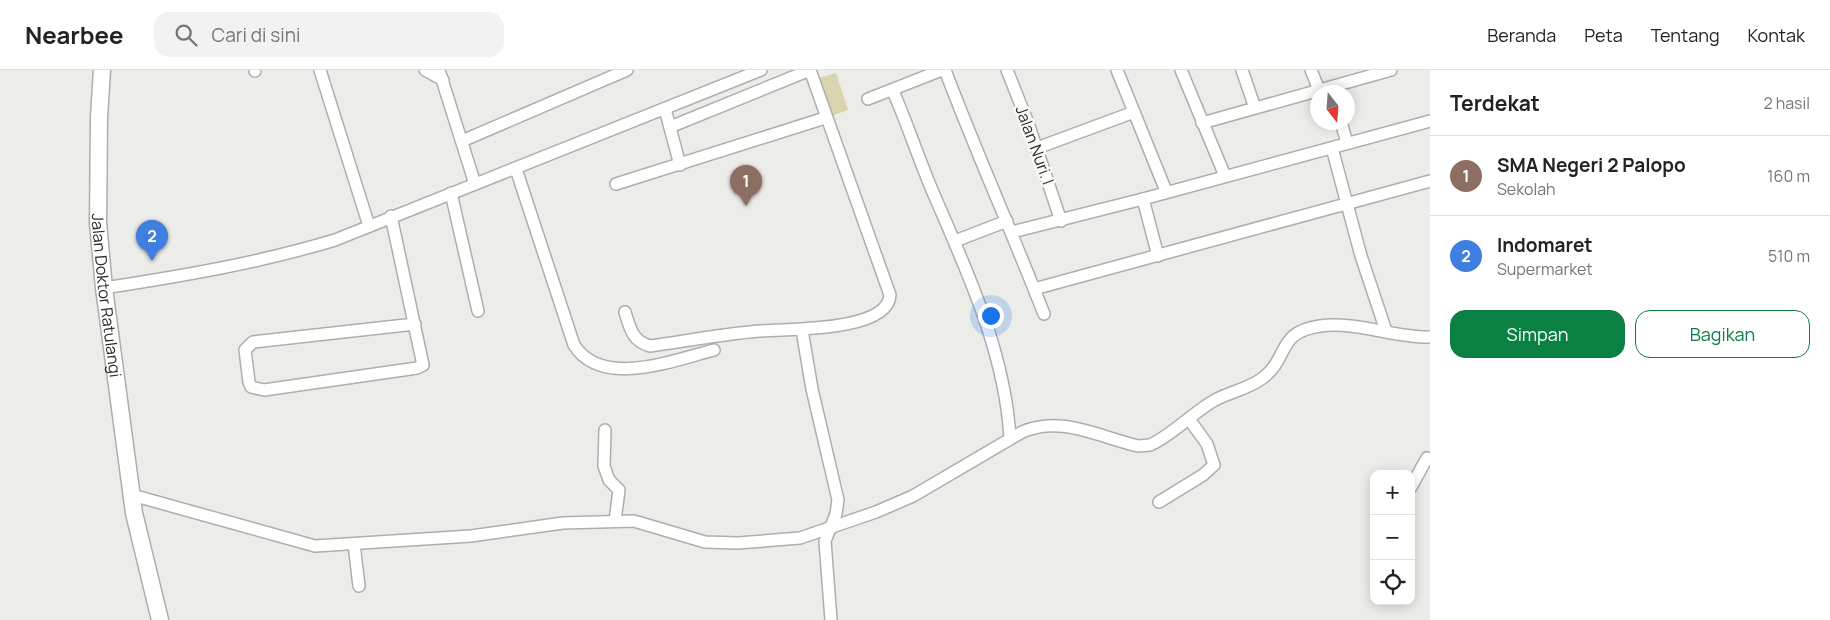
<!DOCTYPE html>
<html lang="id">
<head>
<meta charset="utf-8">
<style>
	:root { --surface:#fff; --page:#f2f2f2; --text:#222; --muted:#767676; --line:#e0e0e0; --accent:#0b8043 }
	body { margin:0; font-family:Manrope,sans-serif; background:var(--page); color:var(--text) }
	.controls { position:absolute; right:15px; bottom:15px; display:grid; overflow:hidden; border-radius:10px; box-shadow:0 2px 12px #0003 }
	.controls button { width:45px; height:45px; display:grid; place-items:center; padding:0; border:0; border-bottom:1px solid var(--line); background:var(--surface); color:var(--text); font:25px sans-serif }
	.compass { position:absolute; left:1310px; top:15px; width:45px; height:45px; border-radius:50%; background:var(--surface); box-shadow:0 2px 12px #0003; rotate:163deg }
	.you { position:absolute; left:990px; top:245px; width:18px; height:18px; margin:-12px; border:4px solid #fff; border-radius:50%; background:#1a73e8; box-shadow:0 0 0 8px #1a73e833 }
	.badge { display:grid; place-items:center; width:32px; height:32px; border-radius:50%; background:var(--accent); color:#fff; font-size:16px; font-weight:700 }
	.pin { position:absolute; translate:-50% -41px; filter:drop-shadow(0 1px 2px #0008) }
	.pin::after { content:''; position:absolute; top:26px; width:18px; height:15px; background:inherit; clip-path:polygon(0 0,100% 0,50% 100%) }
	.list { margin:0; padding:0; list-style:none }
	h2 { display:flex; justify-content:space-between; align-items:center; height:65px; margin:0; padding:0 20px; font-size:21px }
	h2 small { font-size:16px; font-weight:400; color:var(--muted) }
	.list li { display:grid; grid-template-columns:32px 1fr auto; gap:15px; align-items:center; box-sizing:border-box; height:80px; padding:0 20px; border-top:1px solid var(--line) }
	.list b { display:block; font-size:19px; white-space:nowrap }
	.list p { margin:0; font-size:16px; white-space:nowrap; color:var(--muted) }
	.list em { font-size:16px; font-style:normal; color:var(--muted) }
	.actions { display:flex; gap:10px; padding:15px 20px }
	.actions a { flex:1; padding:11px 0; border:1px solid var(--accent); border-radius:15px; text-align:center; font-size:18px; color:var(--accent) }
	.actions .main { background:var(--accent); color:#fff }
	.icon { flex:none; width:28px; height:28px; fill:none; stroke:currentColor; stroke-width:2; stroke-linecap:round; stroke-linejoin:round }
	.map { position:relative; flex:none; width:1430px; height:550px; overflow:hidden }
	header { display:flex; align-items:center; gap:30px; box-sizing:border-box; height:70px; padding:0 25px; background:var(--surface); border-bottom:1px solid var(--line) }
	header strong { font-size:24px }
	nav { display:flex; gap:28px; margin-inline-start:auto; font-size:18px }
	.search { width:350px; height:45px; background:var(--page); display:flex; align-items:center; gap:12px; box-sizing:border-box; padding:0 18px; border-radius:15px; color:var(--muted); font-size:19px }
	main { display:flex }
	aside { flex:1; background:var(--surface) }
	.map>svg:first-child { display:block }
</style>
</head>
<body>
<header>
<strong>Nearbee</strong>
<div class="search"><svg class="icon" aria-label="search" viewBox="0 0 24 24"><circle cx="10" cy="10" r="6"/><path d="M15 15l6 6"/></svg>Cari di sini</div>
<nav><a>Beranda</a><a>Peta</a><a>Tentang</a><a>Kontak</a></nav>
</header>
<main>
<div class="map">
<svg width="1430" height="550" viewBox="0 0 1430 550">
	<rect width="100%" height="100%" fill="#ecece9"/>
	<polygon fill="#dbd4b1" points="836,3 848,40 831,46 819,8"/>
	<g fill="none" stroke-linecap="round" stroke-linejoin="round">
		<defs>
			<g id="minor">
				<polyline points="255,0 255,1"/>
				<polyline points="320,0 369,156"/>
				<polyline points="425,0 443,10"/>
				<polyline points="439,0 475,114"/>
				<path d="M945,0c31,82 67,162 99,244"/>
				<polyline points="1007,0 1028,53 1061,151"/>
				<polyline points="1117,0 1166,121"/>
				<polyline points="1181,0 1225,106"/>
				<polyline points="1242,0 1255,38"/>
				<polyline points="1311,0 1319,20"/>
				<path d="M893,21c14,32 25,66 39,99 34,79 73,161 78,248"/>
				<polyline points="868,29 942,0"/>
				<polyline points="665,39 680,95"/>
				<polyline points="1341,52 1347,73"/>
				<polyline points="1202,53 1391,0"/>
				<polyline points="462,71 627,0"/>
				<polyline points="1037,78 1134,42"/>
				<polyline points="1332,78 1361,186 1386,261"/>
				<path d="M516,99l58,176c28,44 100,15 140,5"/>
				<polyline points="616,114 825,48"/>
				<polyline points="451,123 478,241"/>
				<polyline points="1143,129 1158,186"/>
				<polyline points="391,146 423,295 417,298 264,320 251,317 249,312 245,280 253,272 415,254"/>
				<polyline points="1012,162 1143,129 1430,51"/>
				<polyline points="955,171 1007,151"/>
				<path d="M104,218c78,-12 155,-25 231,-48l426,-170"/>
				<polyline points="1034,219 1430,111"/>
				<path d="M625,242c5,16 7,29 25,34 36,-5 73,-12 110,-15 26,-2 128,1 130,-36l-80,-225 -140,57"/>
				<polyline points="802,260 812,319 838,430 836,444 825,471 831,550"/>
				<polyline points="605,360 604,396 609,410 619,420 615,451"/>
				<polyline points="1411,417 1427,388 1430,389"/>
				<path d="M132,425l183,51 156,-10 92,-13 71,-2 71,21 33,1 62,-5 76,-26 37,-16 109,-64c39,-17 77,5 116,14l12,-1c24,-11 42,-32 65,-45 15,-8 36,-12 49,-23 25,-20 13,-45 56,-51 37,-5 74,12 110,11"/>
				<polyline points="1159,432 1203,405 1214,395 1207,374 1189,349"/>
				<polyline points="354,474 359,516"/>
			</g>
			<g id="highway">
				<path id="s1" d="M102,0l-3,47 -1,106 6,65 30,225 26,107"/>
			</g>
		</defs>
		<use href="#minor" stroke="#aeaeab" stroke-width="14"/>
		<use href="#highway" stroke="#aeaeab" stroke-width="19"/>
		<use href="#minor" stroke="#fff" stroke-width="11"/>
		<use href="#highway" stroke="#fff" stroke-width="16"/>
	</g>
	<g text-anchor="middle" stroke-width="5" stroke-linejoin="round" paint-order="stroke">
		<g font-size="16" fill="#2c2c2b" stroke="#faf9f6">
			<text transform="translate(1035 75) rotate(70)" y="6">Jalan Nuri. I</text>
			<text dy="6" stroke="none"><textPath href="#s1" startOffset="226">Jalan Doktor Ratulangi</textPath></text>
		</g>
	</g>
</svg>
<div class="controls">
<button>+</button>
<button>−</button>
<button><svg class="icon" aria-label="locate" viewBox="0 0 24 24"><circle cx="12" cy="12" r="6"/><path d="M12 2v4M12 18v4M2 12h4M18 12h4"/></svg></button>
</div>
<svg class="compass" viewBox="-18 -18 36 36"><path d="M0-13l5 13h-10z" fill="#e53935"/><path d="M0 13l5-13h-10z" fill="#767676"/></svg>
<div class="you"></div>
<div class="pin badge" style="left:746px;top:136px;background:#8d6e63">1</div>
<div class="pin badge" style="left:152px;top:191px;background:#3f7fe0">2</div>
</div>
<aside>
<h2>Terdekat<small>2 hasil</small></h2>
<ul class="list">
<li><span class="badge" style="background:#8d6e63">1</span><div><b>SMA Negeri 2 Palopo</b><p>Sekolah</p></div><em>160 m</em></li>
<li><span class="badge" style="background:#3f7fe0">2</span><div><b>Indomaret</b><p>Supermarket</p></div><em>510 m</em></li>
</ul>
<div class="actions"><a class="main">Simpan</a><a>Bagikan</a></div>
</aside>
</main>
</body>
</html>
